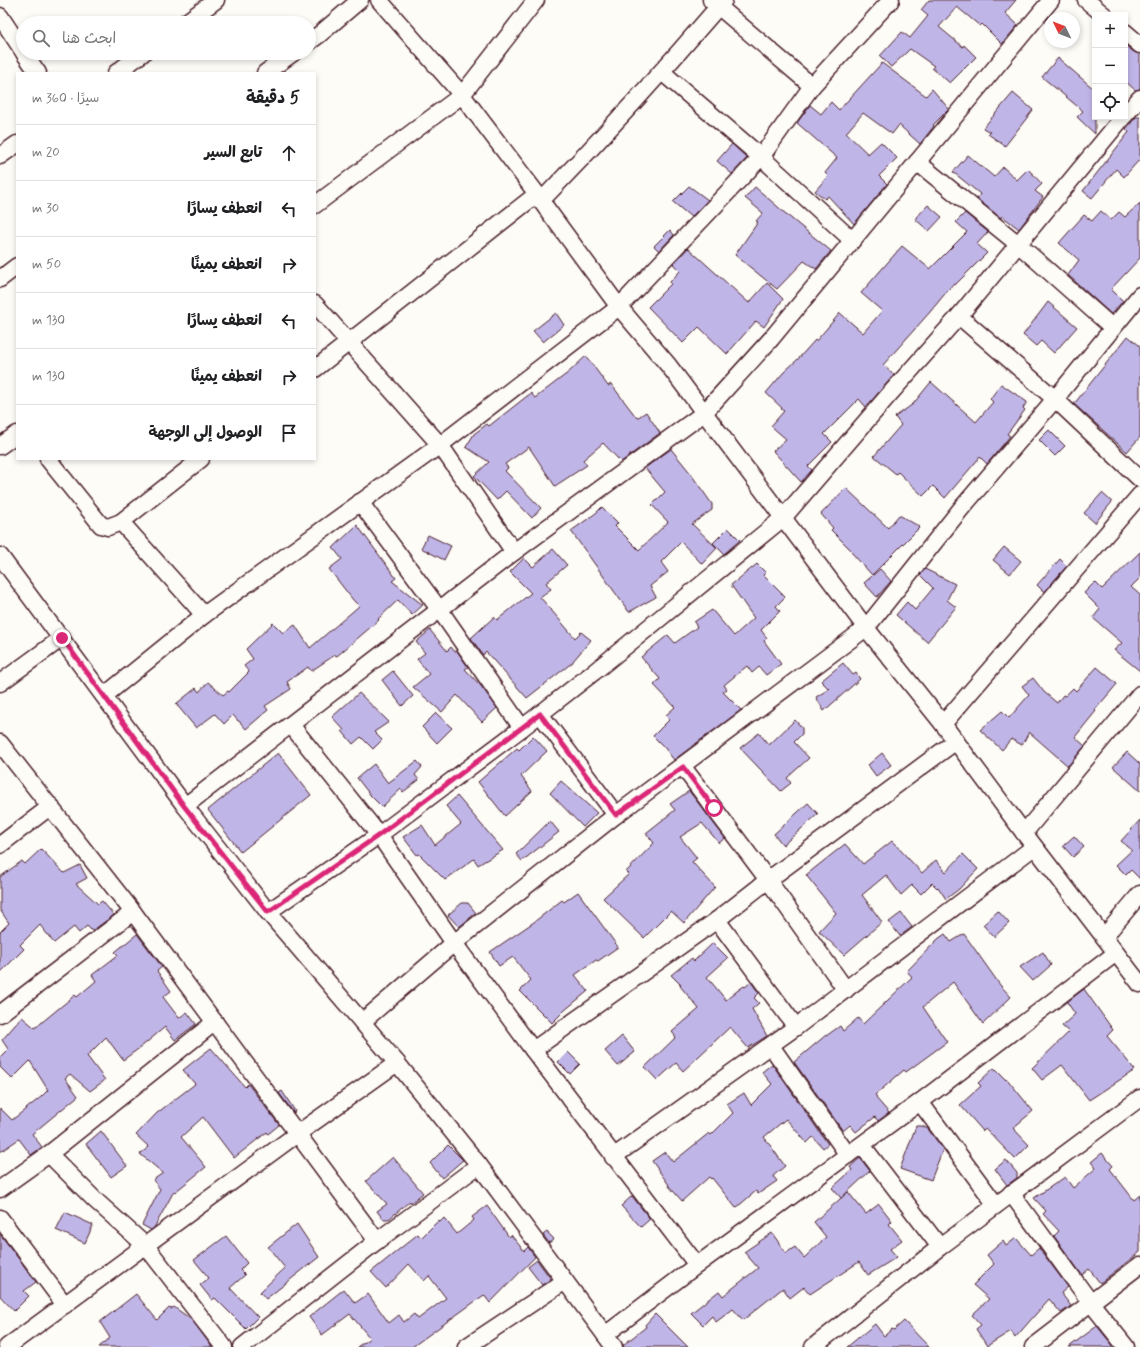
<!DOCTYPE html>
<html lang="ar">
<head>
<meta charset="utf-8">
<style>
	:root { --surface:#fff; --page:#f6f6f6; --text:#202124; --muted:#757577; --line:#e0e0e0 }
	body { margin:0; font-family:Mynerve,"Playpen Sans Arabic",sans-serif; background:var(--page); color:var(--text); direction:rtl }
	.controls { position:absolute; right:12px; top:12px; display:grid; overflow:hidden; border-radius:0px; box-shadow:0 2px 6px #0003 }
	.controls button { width:36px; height:36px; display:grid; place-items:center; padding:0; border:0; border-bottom:1px solid var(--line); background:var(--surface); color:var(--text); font:20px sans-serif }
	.compass { position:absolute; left:1044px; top:12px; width:36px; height:36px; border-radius:50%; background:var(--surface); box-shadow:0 2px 6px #0003; rotate:313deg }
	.stop { position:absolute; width:12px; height:12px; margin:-9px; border:3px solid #db2777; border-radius:50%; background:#fff }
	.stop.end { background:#db2777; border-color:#fff; box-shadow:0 1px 4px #0008 }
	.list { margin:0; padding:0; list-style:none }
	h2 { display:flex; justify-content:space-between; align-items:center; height:52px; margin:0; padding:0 16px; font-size:17px }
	h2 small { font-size:13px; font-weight:400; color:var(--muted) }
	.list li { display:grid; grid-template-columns:26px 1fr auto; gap:12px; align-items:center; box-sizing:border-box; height:56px; padding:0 16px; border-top:1px solid var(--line) }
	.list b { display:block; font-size:15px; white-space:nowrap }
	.list em { font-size:13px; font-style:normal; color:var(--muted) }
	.icon { flex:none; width:22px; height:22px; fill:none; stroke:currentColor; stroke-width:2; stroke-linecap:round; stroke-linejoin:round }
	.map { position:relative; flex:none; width:1140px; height:1347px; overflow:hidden; direction:ltr }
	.search { position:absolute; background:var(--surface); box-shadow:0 2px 6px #0003; left:16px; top:16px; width:300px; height:44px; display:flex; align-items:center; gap:10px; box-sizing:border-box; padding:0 14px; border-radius:22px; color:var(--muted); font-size:15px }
	.panel { position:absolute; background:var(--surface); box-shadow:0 2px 6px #0003; left:16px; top:72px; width:300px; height:388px; border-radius:0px; direction:rtl }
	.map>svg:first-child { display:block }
</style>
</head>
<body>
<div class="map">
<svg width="1140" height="1347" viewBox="0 0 1140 1347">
	<rect width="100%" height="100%" fill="#fdfcf7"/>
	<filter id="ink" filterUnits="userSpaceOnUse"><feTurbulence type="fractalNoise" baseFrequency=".025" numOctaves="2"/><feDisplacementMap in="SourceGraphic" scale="8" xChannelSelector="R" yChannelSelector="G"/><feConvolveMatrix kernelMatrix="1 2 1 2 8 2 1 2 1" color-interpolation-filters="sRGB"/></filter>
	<g filter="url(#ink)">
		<g fill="#c0b5e7" stroke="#4a1f2b">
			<polygon points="929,0 1016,0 1005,13 1018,25 1002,44 982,24 980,26 957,7 939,27 963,47 964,45 976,57 950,83 932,68 934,66 910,49 891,67 880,56 902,32 910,38 928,16 921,10"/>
			<polygon points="1125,45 1134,52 1140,54 1140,89 1135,90 1125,81"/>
			<polygon points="1058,58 1095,90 1095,134 1077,117 1083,111 1042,77"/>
			<polygon points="882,63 926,96 932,89 949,109 933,125 934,126 920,144 899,125 892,134 863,113 846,133 868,154 881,142 897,158 879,176 887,184 854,224 828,196 825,199 815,191 828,176 825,173 837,158 797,123 810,105 821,114 831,102 839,110"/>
			<polygon points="1013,93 1033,110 1005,146 988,134 990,132 983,128"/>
			<polygon points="1136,117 1140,117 1140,159 1124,177 1116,169 1092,198 1083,191 1129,132 1126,129"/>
			<polygon points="732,144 747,158 732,174 717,161"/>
			<polygon points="968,155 994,177 1003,167 1017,180 1028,169 1042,184 1035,191 1043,197 1019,229 1002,216 1001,218 977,199 980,194 953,172"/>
			<polygon points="689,186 708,200 691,217 673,202"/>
			<polygon points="755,187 793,220 831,251 816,269 804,261 777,289 735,255 758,222 756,221 763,213 745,198"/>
			<polygon points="1140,203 1140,258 1111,289 1123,301 1111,314 1068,275 1079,260 1059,243 1084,215 1092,221 1101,211 1111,220 1119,212 1125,217"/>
			<polygon points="928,205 942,217 929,231 915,219"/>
			<polygon points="965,213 988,232 977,244 987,253 955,285 953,284 930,312 883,365 894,375 866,407 859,399 824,434 832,442 808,466 812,470 801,482 773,451 786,439 771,426 784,411 781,409 782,408 766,393 783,373 798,359 815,340 816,341 840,313 863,333 882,311 861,293 902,246 930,269 967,232 956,222"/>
			<polygon points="670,230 674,235 659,251 654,246"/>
			<polygon points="688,248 749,303 767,283 783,299 764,327 756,321 727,354 699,327 683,343 648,307 671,284 670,282 680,271 673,264"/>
			<polygon points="1048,302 1077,327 1054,353 1041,341 1036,346 1023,335"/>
			<polygon points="556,313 564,325 543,342 533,331"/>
			<polygon points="1128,336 1140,346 1140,437 1127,452 1074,404"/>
			<polygon points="586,356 608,386 611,384 637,418 646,412 660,433 621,462 603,443 583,460 587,465 555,486 529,447 505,464 508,468 505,471 541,508 532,518 506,491 497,500 474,476 489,462 466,447 474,434 487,424 489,426 531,393 535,398 569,372"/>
			<polygon points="931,382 976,422 993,402 990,399 1001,384 1027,402 1023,408 1025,410 1007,434 1010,436 987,464 980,457 945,498 933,486 923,496 898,472 896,474 874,456 901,425 895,417 913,404"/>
			<polygon points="1049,430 1065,446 1055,456 1039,440"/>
			<polygon points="671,449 688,470 712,504 712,510 692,524 717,548 702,564 681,542 661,562 668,572 650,586 656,597 629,612 571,531 596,513 602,507 618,523 615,526 639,550 668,522 652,505 665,492 645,468"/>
			<polygon points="846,488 888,528 899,515 920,527 872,575 851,552 852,551 831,530 833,528 821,514"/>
			<polygon points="1102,493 1112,502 1095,523 1084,513"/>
			<polygon points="357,525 396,578 392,581 423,605 412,615 398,600 378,619 379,620 337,656 335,655 311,671 308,667 287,682 291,689 265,706 268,710 246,729 239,721 238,721 233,715 224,724 215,714 196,728 176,704 196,688 199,692 208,682 223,695 228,691 229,692 249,672 244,666 253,659 246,649 273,623 283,633 295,625 310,648 359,606 353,600 329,569 342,559 333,548"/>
			<polygon points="728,528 740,540 724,554 713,543"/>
			<polygon points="428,535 451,546 444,560 421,548"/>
			<polygon points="1004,547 1021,561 1010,574 993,560"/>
			<polygon points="553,549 567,565 546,583 551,589 540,597 575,638 581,632 591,640 573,661 573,662 527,698 486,652 483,655 471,638 494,617 497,620 531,593 510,572 524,558 533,567"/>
			<polygon points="1140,552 1140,578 1131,587 1140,595 1140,671 1114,650 1122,643 1093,618 1100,609 1084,593 1095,582 1102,589"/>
			<polygon points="1060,559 1067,566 1044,592 1037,585"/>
			<polygon points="757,564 766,573 763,575 785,597 776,606 780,611 761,630 767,638 764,641 781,664 766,675 759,667 752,673 747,666 724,685 727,689 723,692 741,710 674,760 664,747 653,736 669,720 666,715 675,707 654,685 660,679 641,657 668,635 675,643 697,627 694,622 712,610 734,636 754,618 731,585"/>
			<polygon points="880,569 891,581 877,597 864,583"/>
			<polygon points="925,569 955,584 947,600 956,607 927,642 896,615 907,602 915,610 933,588 920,575"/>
			<polygon points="430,630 447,651 451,647 455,652 457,651 468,667 465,669 481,686 497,708 482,722 457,695 442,712 413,687 429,674 417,659 425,653 416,642"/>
			<polygon points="843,663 853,675 856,673 860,679 824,711 816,697 829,689 821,681"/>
			<polygon points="1097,667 1117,684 1095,710 1096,711 1075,737 1085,746 1068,766 1029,732 1022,745 1011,739 1002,750 980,730 1002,711 1009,718 1029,695 1022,686 1033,678 1044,692 1057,703 1063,695 1065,696 1073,688 1076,691"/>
			<polygon points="393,671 413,696 402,706 382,680"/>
			<polygon points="359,693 389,722 374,732 382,740 373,749 361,737 353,744 342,731 344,730 332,717"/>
			<polygon points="436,713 452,728 437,743 422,727"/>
			<polygon points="795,720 802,728 802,734 794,742 809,758 787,778 791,783 781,791 740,748 759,733 769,745"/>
			<polygon points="533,736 547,751 521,776 532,791 505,816 478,782 517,748 519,750"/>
			<polygon points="1127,752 1140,764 1140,791 1113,767"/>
			<polygon points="278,753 311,795 241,852 208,810"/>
			<polygon points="882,753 891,765 876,776 868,765"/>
			<polygon points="417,761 422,767 415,775 419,780 403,792 401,789 382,807 371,796 357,778 374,764 388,783"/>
			<polygon points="561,781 597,813 583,827 550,793"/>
			<polygon points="689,791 725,838 719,843 702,823 680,837 697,858 692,862 715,887 684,923 671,911 644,938 603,898 629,874 626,872 654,843 646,833 675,810 670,804"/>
			<polygon points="457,796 503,850 478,865 474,859 445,880 419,854 417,855 403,837 422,825 435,845 461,824 446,806"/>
			<polygon points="808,803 818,814 783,845 774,834"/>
			<polygon points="1140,820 1140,879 1131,870 1126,875 1116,865 1132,850 1121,841"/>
			<polygon points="550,821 559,832 522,861 516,854"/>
			<polygon points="1074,836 1084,847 1073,857 1063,846"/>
			<polygon points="892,841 922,873 936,860 946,872 963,854 978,869 959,889 946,899 938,887 937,888 932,883 921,894 912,885 901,895 886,875 862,895 882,922 844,955 819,931 836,913 806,875 845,844 863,864"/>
			<polygon points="41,849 64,873 80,865 87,878 76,884 98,904 102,901 114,915 92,931 87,926 79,933 74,927 54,943 40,925 20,945 24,949 0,973 0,932 9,923 0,910 0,877 22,861 25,864"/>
			<polygon points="578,892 618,947 598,961 596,960 575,975 588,991 565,1010 552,1023 520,991 531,980 513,957 499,966 490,952 534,922 562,900 564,902"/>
			<polygon points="462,903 468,903 476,913 459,927 448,915"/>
			<polygon points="998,911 1009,923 994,937 983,925"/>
			<polygon points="901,913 912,927 900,936 889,922"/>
			<polygon points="137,934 162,967 157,971 171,991 163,997 179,1018 187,1012 196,1024 175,1040 165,1027 141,1047 123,1060 106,1037 87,1056 105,1080 90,1091 70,1074 65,1078 78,1096 32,1134 42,1147 31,1155 19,1139 0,1152 0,1108 12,1120 41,1097 48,1090 30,1061 12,1079 0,1067 0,1057 8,1049 2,1040 22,1017 35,1028 75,995 77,997 96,981 92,975 118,955 115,952"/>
			<polygon points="945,934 951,942 964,934 1000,985 1011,997 983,1024 953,982 923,1007 947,1042 906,1072 904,1070 875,1095 877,1097 876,1098 889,1113 878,1121 875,1117 856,1132 850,1125 843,1131 794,1062 826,1035 826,1036 840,1026 843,1031 858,1018 863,1024 912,977 907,971 938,939"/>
			<polygon points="713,943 728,958 707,977 726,1000 737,991 744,986 745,987 751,982 759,993 754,998 759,1003 752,1009 767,1036 748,1048 730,1027 683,1071 676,1063 657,1080 645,1067 676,1037 672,1032 699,1009 680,986 681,985 671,975 692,958 694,961"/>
			<polygon points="1043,952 1051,965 1033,981 1020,967"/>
			<polygon points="1084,989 1113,1030 1107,1036 1135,1070 1089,1100 1062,1065 1042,1080 1032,1068 1069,1032 1062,1026 1075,1014 1067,1002"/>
			<polygon points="622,1036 635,1052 618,1066 605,1051"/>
			<polygon points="211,1048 245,1087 248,1084 279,1125 268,1134 267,1132 234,1158 203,1117 181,1137 206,1167 175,1192 174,1191 154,1228 151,1230 142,1225 160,1189 153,1180 163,1173 140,1154 149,1147 136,1135 157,1113 195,1084 183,1070"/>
			<polygon points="568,1052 580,1064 570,1074 558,1062"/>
			<polygon points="772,1064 828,1144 823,1148 813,1137 807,1143 786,1119 764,1137 785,1166 773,1176 777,1181 758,1194 756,1191 736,1208 712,1178 711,1179 709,1177 682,1201 668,1185 669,1185 652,1161 665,1152 673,1162 709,1133 711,1135 733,1113 727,1104 744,1093 751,1105 772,1084 762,1072"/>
			<polygon points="994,1068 1006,1080 1007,1079 1033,1111 1013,1128 1029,1145 1015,1159 986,1129 983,1131 960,1105 981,1086 978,1083"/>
			<polygon points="282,1091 295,1111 294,1113 279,1093"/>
			<polygon points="916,1126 922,1126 928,1129 943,1149 931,1180 900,1169"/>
			<polygon points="101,1131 127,1166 111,1177 86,1144"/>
			<polygon points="448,1145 463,1160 442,1178 430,1163"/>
			<polygon points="1102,1153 1113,1166 1110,1169 1134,1200 1140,1195 1140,1252 1100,1283 1089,1269 1082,1275 1054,1236 1059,1231 1043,1214 1046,1211 1034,1198 1065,1177 1073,1188 1096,1168 1091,1162"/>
			<polygon points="393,1157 423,1193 411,1203 410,1201 389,1219 383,1219 377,1211 387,1204 366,1181"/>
			<polygon points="860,1158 870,1171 841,1198 832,1188 852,1170 850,1167"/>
			<polygon points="1006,1160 1017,1173 1017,1178 1007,1185 995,1169"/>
			<polygon points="848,1192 866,1214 879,1204 892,1221 889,1224 902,1240 890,1249 897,1257 868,1275 859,1262 810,1294 804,1287 790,1298 783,1288 743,1320 733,1309 716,1322 712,1316 703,1325 691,1313 719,1291 723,1296 758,1268 744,1252 772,1233 786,1253 795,1247 804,1258 826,1237 814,1222"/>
			<polygon points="632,1196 650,1219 641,1227 621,1206"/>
			<polygon points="487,1206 509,1237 511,1235 524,1251 528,1247 535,1257 490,1303 484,1295 412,1347 357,1347 370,1338 350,1314 322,1335 309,1317 344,1289 355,1303 368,1294 389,1323 399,1315 404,1322 414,1314 418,1319 446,1298 429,1276 424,1281 409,1264 386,1288 371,1272 418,1234 421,1238 439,1220 440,1222 444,1218 457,1234 474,1220 472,1217"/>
			<polygon points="65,1212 93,1225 85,1243 56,1230"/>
			<polygon points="297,1224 319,1257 266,1299 260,1292 285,1268 268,1247"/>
			<polygon points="547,1232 554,1239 549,1243 543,1235"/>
			<polygon points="0,1234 36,1282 24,1291 29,1296 14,1311 0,1296"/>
			<polygon points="226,1236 247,1263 240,1270 245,1275 230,1288 258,1317 246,1329 215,1298 212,1300 200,1285 209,1278 194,1260"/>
			<polygon points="1016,1238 1031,1255 1039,1248 1068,1287 1061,1293 1071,1306 1061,1313 1049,1299 1015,1338 1011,1331 987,1346 976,1329 981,1325 972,1315 989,1299 973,1285 994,1264 987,1255 1003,1241 1006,1246"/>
			<polygon points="537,1260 551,1279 542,1285 528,1267"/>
			<polygon points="136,1294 157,1320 169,1308 171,1309 174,1307 192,1320 212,1347 99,1347 110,1338 100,1322"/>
			<polygon points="655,1314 688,1347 623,1347 623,1345 646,1327 645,1325"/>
			<polygon points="904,1321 929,1347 847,1347 875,1324 884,1336 892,1329 894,1330"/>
			<polygon points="1097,1326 1114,1347 1069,1347"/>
		</g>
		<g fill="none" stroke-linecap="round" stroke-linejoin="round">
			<defs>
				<g id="minor">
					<polyline points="379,0 462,95 537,194 541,201 619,307 669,366 866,628 943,724 1024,833 1140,984"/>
					<polyline points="711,0 812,86"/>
					<polyline points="1086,0 1104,15"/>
					<polyline points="0,16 23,51"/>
					<polyline points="185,23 216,0"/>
					<polyline points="1125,32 1140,45"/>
					<polyline points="309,42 320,34 360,0"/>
					<polyline points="24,53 38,73"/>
					<polyline points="662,72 761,157 852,240"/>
					<polyline points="116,73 143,53"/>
					<polyline points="265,73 293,53"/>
					<polyline points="1125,115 1140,98"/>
					<polyline points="0,156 17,144"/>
					<polyline points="917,162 1018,244 1113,328"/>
					<path d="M541,201c63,-65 124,-132 183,-201"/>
					<polyline points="315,205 462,95 536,0"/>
					<polyline points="0,279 17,266"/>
					<polyline points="315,304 440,445 514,552"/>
					<polyline points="959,316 1055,399 1140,479"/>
					<polyline points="315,369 537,194"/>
					<polyline points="0,446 17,434"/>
					<polyline points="48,459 101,525 108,527 121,522 204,615"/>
					<polyline points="360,502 439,609 522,728"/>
					<polyline points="121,522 201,459"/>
					<polyline points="0,556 185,806 268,912 397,1063 479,1165 614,1347"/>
					<polyline points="0,683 62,638"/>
					<polyline points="104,696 204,615 440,445 619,307 761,157 812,86 891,0"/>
					<polyline points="540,714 616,815"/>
					<polyline points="943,724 1140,495"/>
					<polyline points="291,725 379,835 454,943 533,1050 697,1265"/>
					<polyline points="0,743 133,912 377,1241"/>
					<polyline points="683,767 768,880 846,990"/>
					<polyline points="185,806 514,552 704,413 771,339 1051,0"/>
					<polyline points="1024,833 1140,694"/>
					<polyline points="0,845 51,806"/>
					<polyline points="268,912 379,835 522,728 594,672 783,518 887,397 959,316 1123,117"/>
					<polyline points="717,920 796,1027"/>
					<polyline points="1104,937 1140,894"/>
					<polyline points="0,1014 133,912"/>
					<polyline points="362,1022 454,943 616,815 866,628 960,510 1055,399 1140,295"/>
					<polyline points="771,1046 848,1155"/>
					<polyline points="533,1050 717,920 768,880 956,741"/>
					<polyline points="920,1102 996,1205"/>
					<polyline points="862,1145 940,1247"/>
					<polyline points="49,1154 95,1200 146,1246 224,1347"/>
					<polyline points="613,1157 796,1027 1034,847"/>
					<polyline points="0,1189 49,1154 215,1022"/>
					<polyline points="1011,1193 1091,1303 1126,1347"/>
					<polyline points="0,1218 65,1305"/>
					<polyline points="605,1335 697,1265 920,1102 1116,953"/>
					<polyline points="7,1347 297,1134 397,1063"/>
					<polyline points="242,1347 377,1241 479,1165"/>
					<polyline points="466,1347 565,1281"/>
					<polyline points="813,1347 940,1247 1140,1098"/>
					<polyline points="1033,1347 1140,1265"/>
				</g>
			</defs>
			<use href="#minor" stroke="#4a1f2b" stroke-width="19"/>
			<use href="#minor" stroke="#fdfcf7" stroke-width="16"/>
		</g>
	</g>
	<g fill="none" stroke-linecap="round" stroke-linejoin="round" filter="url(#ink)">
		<polyline stroke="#db2777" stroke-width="5" points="62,638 184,806 268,912 379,835 540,714 616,815 683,767 714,808"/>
	</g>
</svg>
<div class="controls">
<button>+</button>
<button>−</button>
<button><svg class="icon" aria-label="locate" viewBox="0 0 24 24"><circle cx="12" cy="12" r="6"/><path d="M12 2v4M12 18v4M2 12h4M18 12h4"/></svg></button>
</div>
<svg class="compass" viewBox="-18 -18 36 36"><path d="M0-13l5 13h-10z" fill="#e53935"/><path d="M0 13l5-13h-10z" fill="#757577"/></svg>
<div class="stop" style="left:714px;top:808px"></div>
<div class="stop end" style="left:62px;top:638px"></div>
<div class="search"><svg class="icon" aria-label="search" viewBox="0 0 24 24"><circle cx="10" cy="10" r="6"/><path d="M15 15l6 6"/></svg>ابحث هنا</div>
<section class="panel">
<h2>5 دقيقة<small>سيرًا · 360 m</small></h2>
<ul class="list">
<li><svg class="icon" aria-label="ahead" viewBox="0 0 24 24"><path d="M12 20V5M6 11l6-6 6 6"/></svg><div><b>تابع السير</b></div><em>20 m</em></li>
<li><svg class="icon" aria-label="left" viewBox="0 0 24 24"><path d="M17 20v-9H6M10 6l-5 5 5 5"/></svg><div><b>انعطف يسارًا</b></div><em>30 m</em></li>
<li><svg class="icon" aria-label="right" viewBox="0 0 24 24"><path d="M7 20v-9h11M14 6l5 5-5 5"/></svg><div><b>انعطف يمينًا</b></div><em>50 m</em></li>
<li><svg class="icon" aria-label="left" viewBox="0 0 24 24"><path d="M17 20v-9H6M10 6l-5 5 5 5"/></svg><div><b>انعطف يسارًا</b></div><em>130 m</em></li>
<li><svg class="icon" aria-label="right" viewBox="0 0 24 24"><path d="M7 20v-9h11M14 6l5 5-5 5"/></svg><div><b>انعطف يمينًا</b></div><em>130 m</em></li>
<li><svg class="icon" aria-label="arrive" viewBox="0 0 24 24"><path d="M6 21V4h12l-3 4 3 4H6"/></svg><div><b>الوصول إلى الوجهة</b></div></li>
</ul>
</section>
</div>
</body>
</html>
